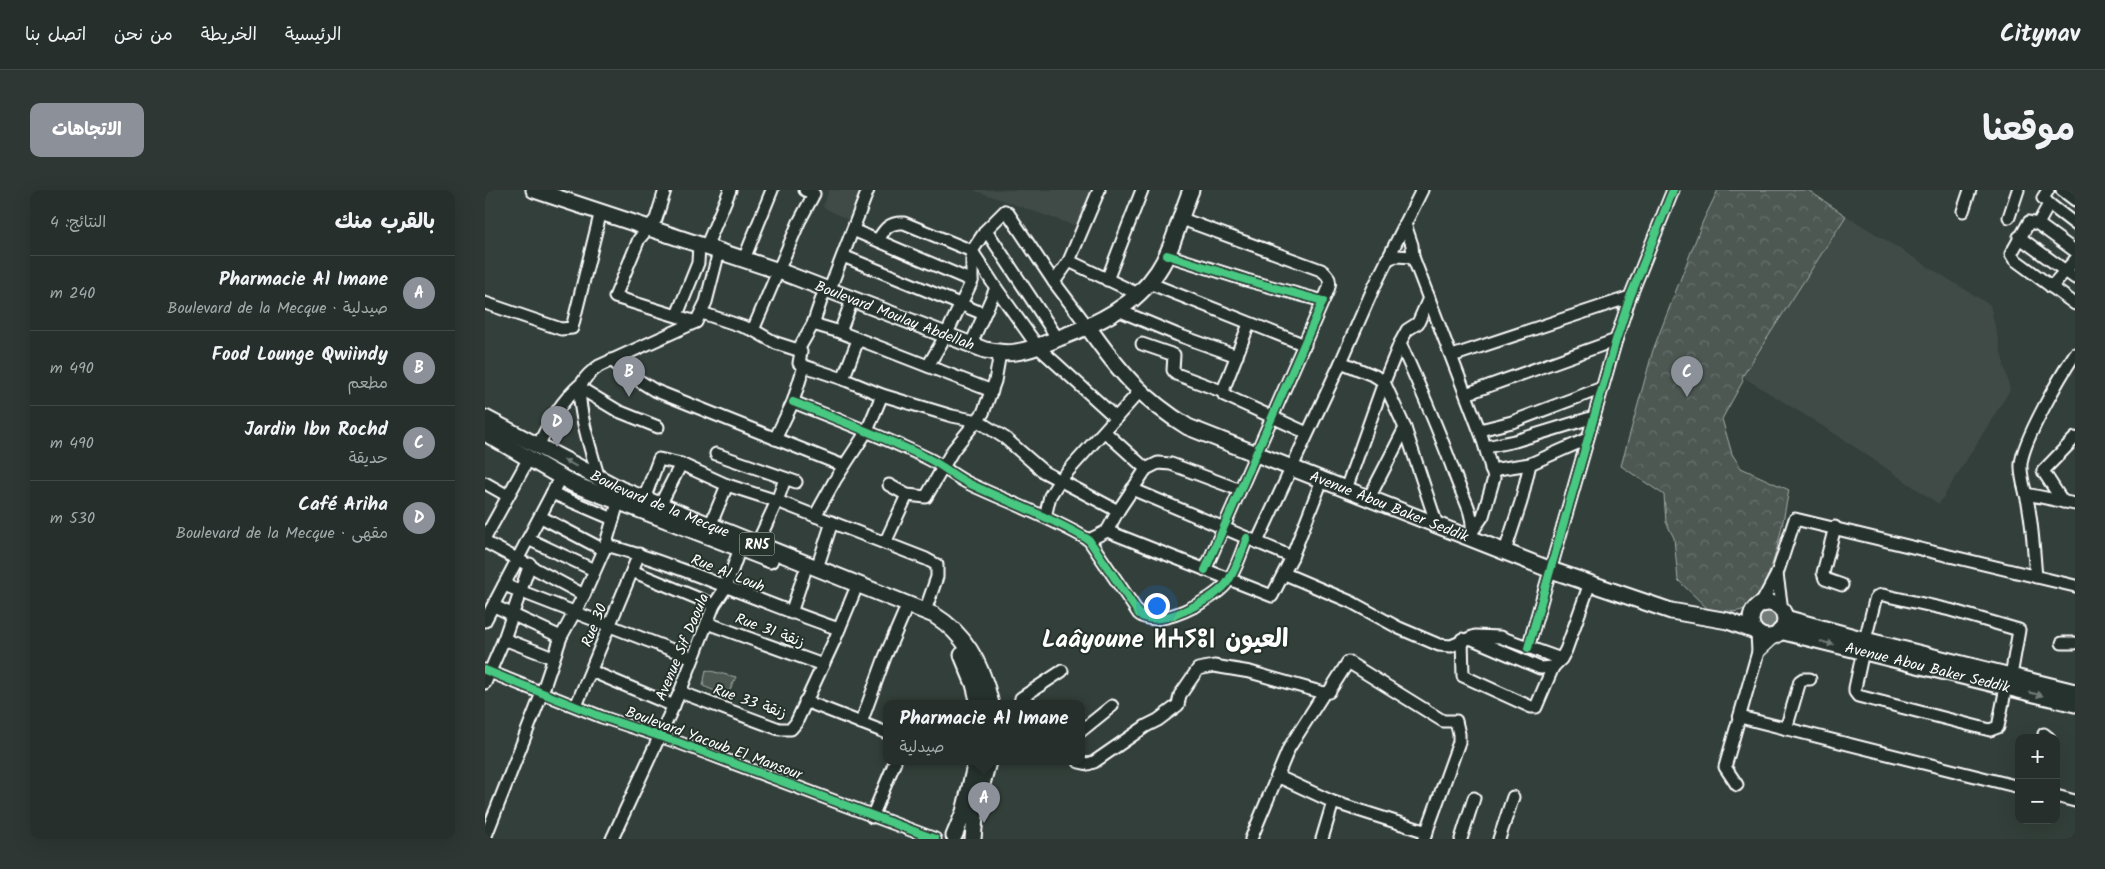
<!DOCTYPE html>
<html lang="ar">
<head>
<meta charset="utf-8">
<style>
	:root { --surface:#262f2c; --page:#2e3734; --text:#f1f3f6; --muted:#a4a9a9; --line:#424a48; --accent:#8c9099 }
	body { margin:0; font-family:Kalam,"Playpen Sans Arabic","Noto Sans Tifinagh",sans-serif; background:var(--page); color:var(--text); direction:rtl }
	.controls { position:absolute; right:15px; bottom:15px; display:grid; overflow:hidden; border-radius:10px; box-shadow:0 5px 20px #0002 }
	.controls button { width:45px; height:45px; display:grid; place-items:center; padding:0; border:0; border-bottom:1px solid var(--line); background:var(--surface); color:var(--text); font:25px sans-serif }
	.you { position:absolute; left:671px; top:415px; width:18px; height:18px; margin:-12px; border:4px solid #fff; border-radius:50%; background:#1a73e8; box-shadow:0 0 0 8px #1a73e833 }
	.badge { display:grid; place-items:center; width:32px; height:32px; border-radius:50%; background:var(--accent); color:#fff; font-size:16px; font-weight:700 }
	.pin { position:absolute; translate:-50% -41px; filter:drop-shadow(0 1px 2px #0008) }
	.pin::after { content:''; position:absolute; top:26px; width:18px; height:15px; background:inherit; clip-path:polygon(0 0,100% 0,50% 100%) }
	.popup { position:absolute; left:398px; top:510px; width:202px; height:65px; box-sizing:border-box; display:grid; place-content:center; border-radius:10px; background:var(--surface); filter:drop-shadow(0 1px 4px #0005); font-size:16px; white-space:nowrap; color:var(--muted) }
	.popup b { font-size:19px; color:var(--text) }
	.popup::after { content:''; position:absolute; left:50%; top:100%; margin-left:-10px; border:10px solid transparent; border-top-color:var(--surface) }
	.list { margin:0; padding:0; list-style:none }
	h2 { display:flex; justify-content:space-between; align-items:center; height:65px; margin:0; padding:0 20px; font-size:21px }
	h2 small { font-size:16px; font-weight:400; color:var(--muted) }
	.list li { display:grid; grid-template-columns:32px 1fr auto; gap:15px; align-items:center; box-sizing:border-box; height:75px; padding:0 20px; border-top:1px solid var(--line) }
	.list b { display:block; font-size:19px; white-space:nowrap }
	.list p { margin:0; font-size:16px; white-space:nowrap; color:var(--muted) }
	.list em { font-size:16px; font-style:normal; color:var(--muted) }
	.map { position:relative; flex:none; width:1590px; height:649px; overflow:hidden; direction:ltr; border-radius:10px }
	header { display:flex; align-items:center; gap:30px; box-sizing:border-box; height:70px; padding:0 25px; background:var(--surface); border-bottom:1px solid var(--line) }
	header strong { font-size:24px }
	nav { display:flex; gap:28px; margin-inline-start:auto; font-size:18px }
	.intro { display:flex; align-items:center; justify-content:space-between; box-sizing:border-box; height:120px; padding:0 30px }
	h1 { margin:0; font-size:35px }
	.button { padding:12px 22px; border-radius:10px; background:var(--accent); color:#fff; font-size:18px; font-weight:700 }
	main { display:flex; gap:30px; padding:0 30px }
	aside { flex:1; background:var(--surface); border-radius:10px; box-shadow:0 5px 20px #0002 }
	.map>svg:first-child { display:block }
</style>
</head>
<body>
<header>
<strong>Citynav</strong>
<nav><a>الرئيسية</a><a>الخريطة</a><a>من نحن</a><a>اتصل بنا</a></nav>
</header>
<div class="intro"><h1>موقعنا</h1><a class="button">الاتجاهات</a></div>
<main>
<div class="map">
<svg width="1590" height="649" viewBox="0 0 1590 649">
	<defs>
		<pattern id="park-crowns" width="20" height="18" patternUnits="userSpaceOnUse" patternTransform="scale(1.25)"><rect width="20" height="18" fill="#4d5853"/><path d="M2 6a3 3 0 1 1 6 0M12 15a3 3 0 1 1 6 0" fill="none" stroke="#68716d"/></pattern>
	</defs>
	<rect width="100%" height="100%" fill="#333f3a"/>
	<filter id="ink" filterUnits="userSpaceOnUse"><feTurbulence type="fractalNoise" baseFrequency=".02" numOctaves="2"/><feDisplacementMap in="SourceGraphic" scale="10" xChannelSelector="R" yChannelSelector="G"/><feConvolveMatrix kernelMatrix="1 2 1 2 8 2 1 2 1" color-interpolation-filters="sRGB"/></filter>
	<g filter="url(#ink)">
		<g fill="#404c47">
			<polygon points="344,0 388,0 379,24 366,31 338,17"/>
			<polygon points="488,0 607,0 591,36"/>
			<polygon points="1352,20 1505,115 1525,200 1454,314 1352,245 1250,182"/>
		</g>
		<polygon fill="#4d5853" stroke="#a6aca9" points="221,480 251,487 242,506 218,496"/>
		<path fill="url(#park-crowns)" stroke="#a6aca9" d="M1233,0h90l38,26 -104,161 1,4 -21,38 10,35 9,14 48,22c-6,29 -17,109 -47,120 -8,3 -22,2 -31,2l-33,-32 -4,-42 -8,-16 -2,-27 -43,-29 32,-116 50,-129z"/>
		<circle fill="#737b78" stroke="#abb0ae" cx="1282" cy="430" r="12"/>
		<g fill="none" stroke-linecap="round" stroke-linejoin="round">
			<defs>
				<g id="minor">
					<polyline points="180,0 171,29 154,49 130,107 211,132"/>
					<polyline points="1563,0 1558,8 1564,14 1553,34 1544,32 1526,64 1529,69 1590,114"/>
					<polyline points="1577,0 1590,10"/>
					<polyline points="1564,14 1590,34"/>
					<polyline points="1478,21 1485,0"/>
					<polyline points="1524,27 1533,0"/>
					<path d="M694,28l142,52c14,9 8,19 2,31"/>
					<polyline points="920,34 927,55 928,67 997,247 1009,288 998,326 987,342 987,347"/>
					<polyline points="1553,34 1590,61"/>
					<polyline points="368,40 487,91"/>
					<polyline points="501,40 573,149"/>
					<polyline points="1534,47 1590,88"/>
					<path d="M393,50c7,-12 12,-18 26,-17l68,28 24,37 42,59 78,71"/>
					<polyline points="221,57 245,0"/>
					<polyline points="682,65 761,90 838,111 720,380"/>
					<polyline points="358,66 499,124"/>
					<polyline points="259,69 287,0"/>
					<polyline points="902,69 911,66 928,67"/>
					<polyline points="584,71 653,104"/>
					<polyline points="622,90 657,0"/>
					<polyline points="569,92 584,71 614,0"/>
					<polyline points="664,93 820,155"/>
					<polyline points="1566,97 1590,70"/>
					<polyline points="344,101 383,0"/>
					<polyline points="0,113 76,139 87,138 116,21"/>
					<polyline points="633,120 693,145 752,166"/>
					<polyline points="217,123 268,140 291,153 313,160"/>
					<polyline points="192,125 213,73 214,54"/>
					<polyline points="328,134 355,142 507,201"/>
					<polyline points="764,134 739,198 739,205 822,243"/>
					<polyline points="268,140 314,32 329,4 320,0"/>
					<polyline points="355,142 367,110"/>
					<path d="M915,153c20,44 40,89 56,135 6,17 18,35 16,54"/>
					<polyline points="486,154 511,98"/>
					<polyline points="657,154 689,165 688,180 691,184 739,202"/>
					<polyline points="967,166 1145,107"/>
					<polyline points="126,170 148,187 169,200 359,276"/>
					<polyline points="856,172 890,186 899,192 920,238 952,335"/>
					<polyline points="319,176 358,189 397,205 467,226 493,231 520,248 559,282 633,321 661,279 673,273 686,274 755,300"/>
					<polyline points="443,176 461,145 487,91 487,61 501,40 520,21 523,23 569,92 603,137"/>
					<polyline points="358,189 373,150"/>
					<polyline points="95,198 133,221 173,237"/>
					<polyline points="981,204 1131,150"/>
					<path d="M308,212c46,18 92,35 136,57 14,7 25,17 39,24 38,18 77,32 114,53l7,4 50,74c18,16 74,-14 87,-30 10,-13 15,-31 21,-46"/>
					<polyline points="995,240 1027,232 1117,198"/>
					<polyline points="620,242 661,279"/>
					<polyline points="290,249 308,212 319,176 314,173 316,162 313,160 328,134 340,99"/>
					<path d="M53,256c12,-25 23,-45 44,-63"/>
					<polyline points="1001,257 1030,251 1109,227"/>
					<polyline points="231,264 311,292"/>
					<polyline points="1006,280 1045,274 1102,249"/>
					<path d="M114,289c-5,-19 -24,-75 -18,-93 3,-9 11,-15 18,-20l97,-44 10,-20 13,-51"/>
					<polyline points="0,293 23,306"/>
					<polyline points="404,295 422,305 441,307 468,260 498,223 510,191 515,163"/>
					<polyline points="647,299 807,367"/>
					<polyline points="861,299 899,192 915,153 922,140 933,133 944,108 942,103"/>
					<polyline points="67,303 128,329"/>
					<polyline points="1541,304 1590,314"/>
					<polyline points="884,308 920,238"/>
					<polyline points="159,309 174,269 196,274 242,295 292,311 441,369 452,375 452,387 440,421"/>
					<polyline points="1578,312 1558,281 1590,248"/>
					<polyline points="175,315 196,274"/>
					<polyline points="330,326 350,290 382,241 397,205"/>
					<polyline points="56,327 119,360"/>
					<polyline points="560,327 565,306 575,290 655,201"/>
					<polyline points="225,336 242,295"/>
					<polyline points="1350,337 1338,383 1340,389 1357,395"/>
					<polyline points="622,341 633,321"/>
					<polyline points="0,348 44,268"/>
					<polyline points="43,349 109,380"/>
					<polyline points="604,350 622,341 787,406 807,367 837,290"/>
					<polyline points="0,352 99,405"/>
					<polyline points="772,352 856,172 888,99 937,0"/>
					<polyline points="400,353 422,305"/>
					<polyline points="272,354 292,311 300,289"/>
					<path d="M121,355c80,22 155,58 233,84"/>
					<polyline points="1020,361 1036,312 1045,274"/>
					<polyline points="332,378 347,332"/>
					<polyline points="147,381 229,415"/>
					<polyline points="800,384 866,412 914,438 954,455 966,456 990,446 1015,447 1076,469"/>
					<polyline points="1292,384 1310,329 1590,396"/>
					<path d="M1551,387c-2,-22 -3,-45 -7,-68 -2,-15 -9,-30 -8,-45 2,-24 40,-89 54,-110"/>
					<polyline points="19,395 208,468"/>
					<polyline points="1276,414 1292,384 1297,420"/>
					<polyline points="9,416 76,447"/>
					<polyline points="306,423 319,384"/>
					<polyline points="0,431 75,288"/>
					<polyline points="222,433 338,475"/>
					<polyline points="1272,443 1273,462 1292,444"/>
					<polyline points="985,448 1055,478 1068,477 1076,469 1081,460 1105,393"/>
					<polyline points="19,449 68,468"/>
					<polyline points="977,449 978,486 1046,517 1051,517 1068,477"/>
					<polyline points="1380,450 1390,410 1393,406 1398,405 1465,420 1534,440 1526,486"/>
					<polyline points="1577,453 1590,453"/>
					<polyline points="1043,458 1131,150 1145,107 1188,0"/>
					<polyline points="1378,461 1370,498 1370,502 1373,506 1505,540 1513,537 1521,497"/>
					<polyline points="0,480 117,527 195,553 450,649"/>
					<polyline points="106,481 189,516"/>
					<polyline points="0,493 19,449 45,374"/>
					<polyline points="195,502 294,539 306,539 311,533 350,449 369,403"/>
					<polyline points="839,503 844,502 863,472 958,531 971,531 974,544 974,552 939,649"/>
					<polyline points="320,511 402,543"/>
					<polyline points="535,514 536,508 577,481"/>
					<polyline points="91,516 154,364"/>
					<polyline points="1255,527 1534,597"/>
					<polyline points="376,533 400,467 419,423"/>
					<polyline points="1301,539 1315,491 1318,489 1325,489"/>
					<polyline points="596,541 627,516"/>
					<polyline points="1559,544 1564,548"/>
					<polyline points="594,572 603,574 609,572 661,536 673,530 693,515 695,505 713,479 729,476 765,482 839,503 804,558 766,649"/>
					<polyline points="792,586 848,612 942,642"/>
					<polyline points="1252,595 1240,577 1273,462"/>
					<polyline points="1571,606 1590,611"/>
					<polyline points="387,627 410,572"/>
					<polyline points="0,648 57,503 76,447 99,405 119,360 135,306"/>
					<polyline points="127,649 195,502 229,415 241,397 255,358"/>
					<polyline points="837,649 848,612"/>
					<polyline points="976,649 989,608"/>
					<polyline points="1014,649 1028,607"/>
				</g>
				<g id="major">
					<path id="s1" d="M49,0l245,81 206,79c11,2 20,4 31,2 15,-2 29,-8 43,-14 38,-14 76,-32 99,-67 16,-24 22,-55 33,-81"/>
					<path id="s2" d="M603,137c30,43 54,72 100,100l363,143 120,41 57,10 27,10"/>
					<path id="s3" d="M0,228l135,71 314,126c33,20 49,53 57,89"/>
					<polyline points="0,243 88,294 285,370"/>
					<circle cx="1283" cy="430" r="17"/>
					<polyline points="1300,428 1380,450 1590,502"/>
					<path id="s4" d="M1295,441l295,73"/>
					<polyline points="477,465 489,494 494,514"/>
					<polyline points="469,646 479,622 491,572"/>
					<polyline points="488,649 491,616 503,572"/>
				</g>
			</defs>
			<use href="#minor" stroke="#fff" stroke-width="15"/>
			<use href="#major" stroke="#fff" stroke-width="19"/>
			<use href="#minor" stroke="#26332d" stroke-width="11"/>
			<use href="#major" stroke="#26332d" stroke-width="15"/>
			<defs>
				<g id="cycleway">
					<polyline points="682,65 761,90 838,111 720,380"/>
					<path d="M308,212c46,18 92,35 136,57 14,7 25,17 39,24 38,18 77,32 114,53l7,4 50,74c18,16 74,-14 87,-30 10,-13 15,-31 21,-46"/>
					<polyline points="1043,458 1131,150 1145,107 1188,0"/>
					<polyline points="0,480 117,527 195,553 450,649"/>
				</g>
			</defs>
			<use href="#cycleway" stroke="#26332d" stroke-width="11"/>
			<use href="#cycleway" stroke="#46c982" stroke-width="8"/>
		</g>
		<defs><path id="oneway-solid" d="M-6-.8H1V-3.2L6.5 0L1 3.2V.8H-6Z" transform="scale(1.25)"/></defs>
		<g fill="#727a76">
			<use href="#oneway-solid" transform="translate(85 273) rotate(-152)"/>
			<use href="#oneway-solid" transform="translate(1342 453) rotate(14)"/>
			<use href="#oneway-solid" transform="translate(1551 504) rotate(14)"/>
		</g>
	</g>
	<g text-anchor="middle" stroke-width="4" stroke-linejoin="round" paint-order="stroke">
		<rect fill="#26332d" stroke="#bec2c0" stroke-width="1" x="254.5" y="342.5" width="35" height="23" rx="4"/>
		<g font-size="14" font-weight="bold" fill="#fff">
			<text x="272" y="359">RN5</text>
		</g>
		<g font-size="15" fill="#fff" stroke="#26332d">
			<text dy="5" stroke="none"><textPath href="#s1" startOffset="382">Boulevard Moulay Abdellah</textPath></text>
			<text dy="5" stroke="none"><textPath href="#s3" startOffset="195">Boulevard de la Mecque</textPath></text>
			<text dy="5" stroke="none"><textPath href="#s2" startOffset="359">Avenue Abou Baker Seddik</textPath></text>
			<text transform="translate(243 383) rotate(22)" y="5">Rue Al Louh</text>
			<text transform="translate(109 435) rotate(-68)" y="5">Rue 30</text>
			<text transform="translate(285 440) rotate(20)" y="5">Rue 31 زنقة</text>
			<text transform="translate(197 457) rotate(-67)" y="5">Avenue Sif Daoula</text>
			<text dy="5" stroke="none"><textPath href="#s4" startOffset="152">Avenue Abou Baker Seddik</textPath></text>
			<text transform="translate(265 511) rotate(19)" y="5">Rue 33 زنقة</text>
			<text transform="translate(229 553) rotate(20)" y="5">Boulevard Yacoub El Mansour</text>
		</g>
		<g font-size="25" font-weight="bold" fill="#fff" stroke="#26332d">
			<text x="680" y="457">Laâyoune ⵍⵄⵢⵓⵏ العيون</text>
		</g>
	</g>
</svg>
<div class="controls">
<button>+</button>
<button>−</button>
</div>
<div class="you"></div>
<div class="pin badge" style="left:499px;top:633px">A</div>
<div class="popup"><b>Pharmacie Al Imane</b>صيدلية</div>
<div class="pin badge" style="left:144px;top:207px">B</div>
<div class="pin badge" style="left:1202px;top:207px">C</div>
<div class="pin badge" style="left:72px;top:257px">D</div>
</div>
<aside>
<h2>بالقرب منك<small>النتائج: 4</small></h2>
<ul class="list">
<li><span class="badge">A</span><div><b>Pharmacie Al Imane</b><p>صيدلية · Boulevard de la Mecque</p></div><em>240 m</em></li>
<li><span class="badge">B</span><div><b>Food Lounge Qwiindy</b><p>مطعم</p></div><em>490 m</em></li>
<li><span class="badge">C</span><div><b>Jardin Ibn Rochd</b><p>حديقة</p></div><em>490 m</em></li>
<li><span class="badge">D</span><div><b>Café Ariha</b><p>مقهى · Boulevard de la Mecque</p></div><em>530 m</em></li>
</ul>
</aside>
</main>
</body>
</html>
